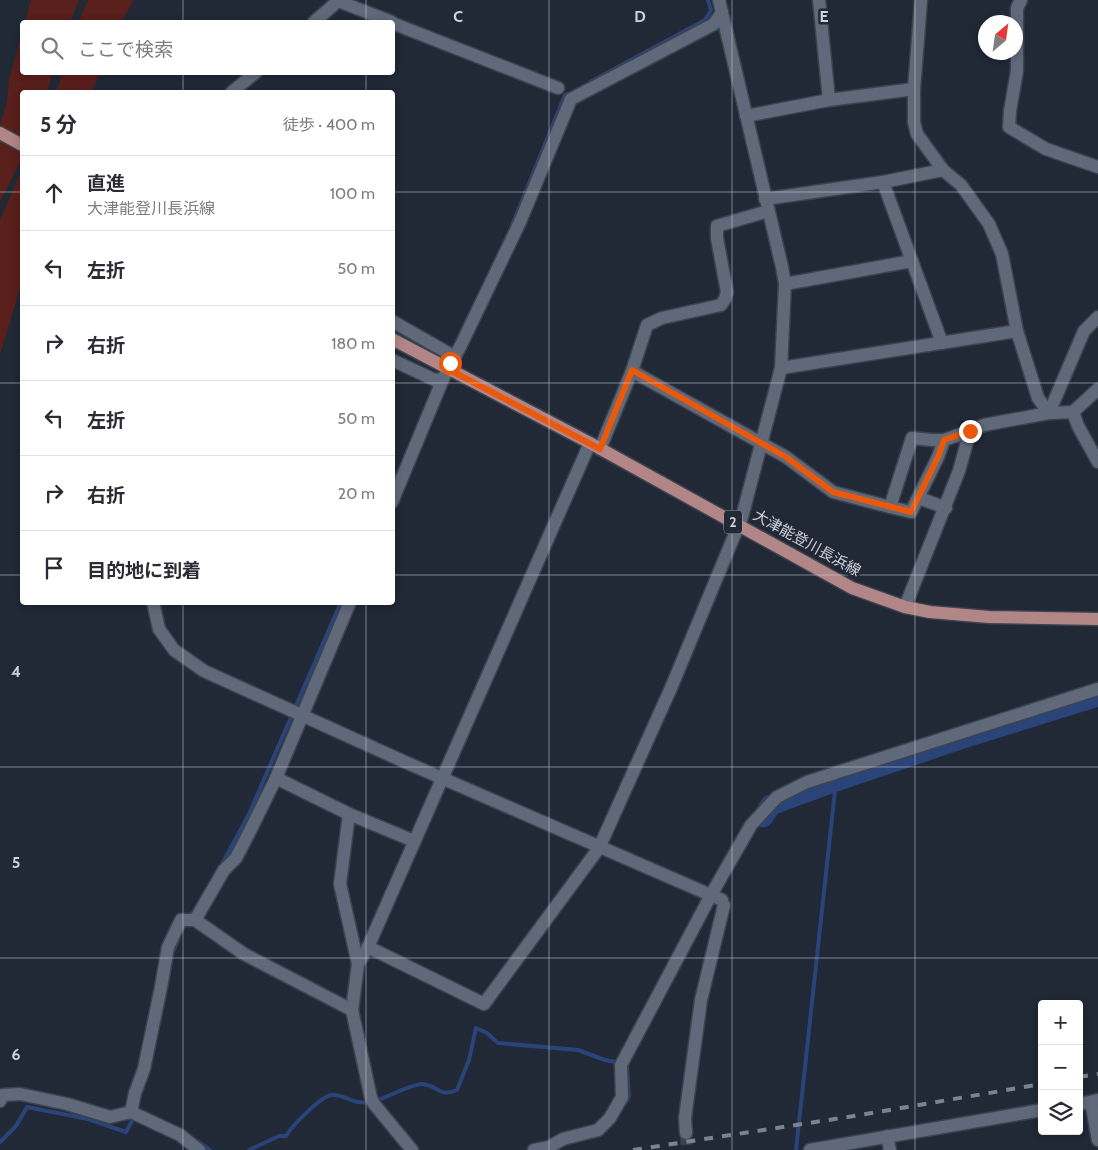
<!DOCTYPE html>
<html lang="ja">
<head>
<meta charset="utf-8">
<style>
	:root { --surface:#fff; --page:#f2f2f3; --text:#2b2b33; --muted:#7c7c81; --line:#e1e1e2 }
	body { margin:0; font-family:Cabin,"Noto Sans JP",sans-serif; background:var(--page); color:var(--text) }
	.controls { position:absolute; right:15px; bottom:15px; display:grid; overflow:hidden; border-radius:5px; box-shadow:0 2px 8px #0003 }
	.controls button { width:45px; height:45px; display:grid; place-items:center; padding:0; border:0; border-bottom:1px solid var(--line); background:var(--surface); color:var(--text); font:25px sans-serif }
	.compass { position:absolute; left:978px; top:15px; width:45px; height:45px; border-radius:50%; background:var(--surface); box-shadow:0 2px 8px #0003; rotate:29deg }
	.stop { position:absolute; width:15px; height:15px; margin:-11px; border:4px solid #ea580c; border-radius:50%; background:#fff }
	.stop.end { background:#ea580c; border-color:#fff; box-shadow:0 1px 5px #0008 }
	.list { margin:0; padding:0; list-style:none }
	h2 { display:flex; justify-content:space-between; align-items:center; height:65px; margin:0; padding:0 20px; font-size:21px }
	h2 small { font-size:16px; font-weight:400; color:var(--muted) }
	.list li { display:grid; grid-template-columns:32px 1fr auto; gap:15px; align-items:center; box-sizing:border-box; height:75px; padding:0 20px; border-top:1px solid var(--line) }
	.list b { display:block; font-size:19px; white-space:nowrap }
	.list p { margin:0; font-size:16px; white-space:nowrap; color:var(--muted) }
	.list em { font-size:16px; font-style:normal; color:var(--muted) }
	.icon { flex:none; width:28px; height:28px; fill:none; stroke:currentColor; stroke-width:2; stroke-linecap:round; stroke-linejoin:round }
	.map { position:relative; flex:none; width:1098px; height:1150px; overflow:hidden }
	.search { position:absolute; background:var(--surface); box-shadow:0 2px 8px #0003; left:20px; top:20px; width:375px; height:55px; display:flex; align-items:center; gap:12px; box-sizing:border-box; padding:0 18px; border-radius:5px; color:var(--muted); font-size:19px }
	.panel { position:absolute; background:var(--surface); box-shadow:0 2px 8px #0003; left:20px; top:90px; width:375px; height:515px; border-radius:5px }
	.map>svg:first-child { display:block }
</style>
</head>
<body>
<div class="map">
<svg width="1098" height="1150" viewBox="0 0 1098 1150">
	<rect width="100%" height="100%" fill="#212836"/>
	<g fill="#581f1b">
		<polygon points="31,0 79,0 70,22 25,22"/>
		<polygon points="88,0 134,0 121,22 81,22 79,21"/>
		<polygon points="22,32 22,72 53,73 47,92 22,92 22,158 0,202 0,125 7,102 9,80"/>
		<polygon points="62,72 99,72 99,73 92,92 57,92"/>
		<polygon points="22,169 22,282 0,355 0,220"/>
	</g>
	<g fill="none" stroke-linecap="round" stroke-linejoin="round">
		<g stroke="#2a4479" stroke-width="4">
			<polyline points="590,82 705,20 711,10 708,0"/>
			<polyline points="512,225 565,95 570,93"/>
			<polyline points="392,484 397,475"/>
			<polyline points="221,866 249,814 341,602"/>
			<polyline points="172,954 179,938"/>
			<path d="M376,1101c11,-4 36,-17 46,-17 16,1 17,14 35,6l12,-30 7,-32 11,5 11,10 80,7 27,10 15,3"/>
			<polyline points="626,1102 629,1096 627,1067"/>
			<polyline points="0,1142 16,1126 27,1107 88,1119 126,1132 135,1115"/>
			<polyline points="199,1142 210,1150"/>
			<path d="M249,1150l30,-14h7c5,-9 36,-41 46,-41 13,-1 20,10 37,7"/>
			<polyline points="796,1150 836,781"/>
		</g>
		<polyline stroke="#2a4479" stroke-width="21" points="763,817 771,805 836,781 963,738 1098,696"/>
		<polyline stroke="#3b424f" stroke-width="12" stroke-dasharray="12 6" stroke-linecap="butt" points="686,1133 687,1150"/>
		<defs>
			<g id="street">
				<polyline points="819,0 829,100"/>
				<polyline points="921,0 914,89 914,122 917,134 943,170 961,185 989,224 1002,254 1017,331 1038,398 1049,413 1073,412"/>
				<polyline points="1021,0 1017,8 1017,71 1010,111 1009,127 1046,149 1098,167"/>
				<polyline points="314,22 338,1 392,22"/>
				<polyline points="392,23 558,88"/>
				<polyline points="232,92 256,72"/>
				<polyline points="746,116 829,100 914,89"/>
				<polyline points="883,182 942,343"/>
				<polyline points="765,199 883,182 943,170"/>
				<polyline points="785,284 912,261"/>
				<polyline points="392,321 455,357"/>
				<polyline points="392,360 435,380 443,379"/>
				<polyline points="781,368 1017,331"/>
				<polyline points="632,371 786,457 833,492 890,507"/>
				<polyline points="944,440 932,440 912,438 890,507 911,512 938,457 944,440 970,431"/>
				<polyline points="600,449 632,371 647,325 662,318 721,305 725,299 727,292 717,238 717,226 768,211"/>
				<polyline points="919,498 946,508"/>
				<polyline points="392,502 443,379 461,345 520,222 571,99 714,24 722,12"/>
				<polyline points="153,602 159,629 174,650 204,671 405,762 722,900"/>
				<polyline points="905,607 959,471 970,431 984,425 1049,413 1084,331 1098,317"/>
				<polyline points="276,778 349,814 414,841"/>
				<polyline points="349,814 340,884 358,964"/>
				<polyline points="195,920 224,870 236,858 250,831 276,778 350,602"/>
				<polyline points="368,947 484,1004 599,848 671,688 742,517 781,368 785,284 782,267 719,0"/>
				<polyline points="0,1101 3,1095 20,1094 67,1104 110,1117 131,1112 180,1135 199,1150"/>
				<polyline points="1079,1104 1098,1100"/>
				<polyline points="131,1112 135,1093 144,1069 161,987 168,947 181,920 195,920 244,954 352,1010"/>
				<polyline points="686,1133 685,1118 701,1000 724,905"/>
				<polyline points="887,1136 890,1150"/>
				<polyline points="412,1150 374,1104 371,1098 352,1010 358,964 368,947 590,443"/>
				<polyline points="534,1150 549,1147 563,1139 598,1130 610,1118 622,1097 621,1065 711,895 751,825 777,797 807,782 1098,689"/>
				<polyline points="810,1150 1042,1110"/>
			</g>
			<g id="secondary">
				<polyline points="1098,389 1073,412 1078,426 1098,462"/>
				<polyline points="1091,1102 1098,1140"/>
			</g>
			<g id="primary">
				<polyline points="0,133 22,145"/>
				<polyline points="392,339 590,443 852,588 905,607 930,612 989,617 1098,619"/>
			</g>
		</defs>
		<use href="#street" stroke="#3d434e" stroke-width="15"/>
		<use href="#secondary" stroke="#3d434e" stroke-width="15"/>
		<use href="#primary" stroke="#3d434e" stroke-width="15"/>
		<use href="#street" stroke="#606979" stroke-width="12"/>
		<use href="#secondary" stroke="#606979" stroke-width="12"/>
		<use href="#primary" stroke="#b28586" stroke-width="12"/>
		<g stroke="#7d838e" stroke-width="4" stroke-dasharray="9 9" stroke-linecap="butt">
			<polyline points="1079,1077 1098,1074"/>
			<polyline points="633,1150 848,1117 1042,1084"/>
		</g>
	</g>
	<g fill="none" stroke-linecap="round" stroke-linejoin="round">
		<polyline stroke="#ea580c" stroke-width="6" points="450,363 448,369 600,449 632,370 786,457 833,492 911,512 938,457 944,440 970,431"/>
	</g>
	<path fill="none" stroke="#cdd2db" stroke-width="1" stroke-opacity="0.55" d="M183,0v22M366,0v22M549,0v1150M732,0v1150M915,0v1150M183,72v20M366,72v20M0,192h22M392,192h706M0,383h22M392,383h706M0,575h22M392,575h706M183,602v548M366,602v548M0,767h1098M0,958h1098"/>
	<g text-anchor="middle" stroke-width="5" stroke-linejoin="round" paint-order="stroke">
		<rect fill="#212836" stroke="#999faa" stroke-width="1" x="724" y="510.5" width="18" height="23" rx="4"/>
		<g font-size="14" font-weight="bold" fill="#cdd2db">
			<text x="733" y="527">2</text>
		</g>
		<g font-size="15" fill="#cdd2db" stroke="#212836">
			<text transform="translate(807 543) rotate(29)" y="5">大津能登川長浜線</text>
		</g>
	</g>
	<g font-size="16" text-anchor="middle" font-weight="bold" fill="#cdd2db" stroke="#212836" stroke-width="5" stroke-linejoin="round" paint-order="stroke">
		<text x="458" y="22">C</text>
		<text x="640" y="22">D</text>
		<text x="824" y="22">E</text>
		<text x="16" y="677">4</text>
		<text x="16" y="868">5</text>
		<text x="16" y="1060">6</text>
	</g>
</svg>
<div class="controls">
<button>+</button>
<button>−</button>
<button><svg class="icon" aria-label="layers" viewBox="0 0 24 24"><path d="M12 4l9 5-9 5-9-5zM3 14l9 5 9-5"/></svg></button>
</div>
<svg class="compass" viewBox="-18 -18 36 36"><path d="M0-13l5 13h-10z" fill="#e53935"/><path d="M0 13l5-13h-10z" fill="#7c7c81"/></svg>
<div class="stop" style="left:450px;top:363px"></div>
<div class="stop end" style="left:970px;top:431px"></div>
<div class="search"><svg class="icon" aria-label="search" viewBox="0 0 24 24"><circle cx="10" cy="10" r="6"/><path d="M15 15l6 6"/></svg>ここで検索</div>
<section class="panel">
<h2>5 分<small>徒歩 · 400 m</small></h2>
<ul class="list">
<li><svg class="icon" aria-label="ahead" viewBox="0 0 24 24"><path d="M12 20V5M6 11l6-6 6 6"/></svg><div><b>直進</b><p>大津能登川長浜線</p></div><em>100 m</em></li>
<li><svg class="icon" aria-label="left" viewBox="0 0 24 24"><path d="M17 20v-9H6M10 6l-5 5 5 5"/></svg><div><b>左折</b></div><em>50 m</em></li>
<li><svg class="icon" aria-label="right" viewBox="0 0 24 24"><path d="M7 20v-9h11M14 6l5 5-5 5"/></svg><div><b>右折</b></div><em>180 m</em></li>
<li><svg class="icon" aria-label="left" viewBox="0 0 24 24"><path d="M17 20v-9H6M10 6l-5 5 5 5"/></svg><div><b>左折</b></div><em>50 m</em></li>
<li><svg class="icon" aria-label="right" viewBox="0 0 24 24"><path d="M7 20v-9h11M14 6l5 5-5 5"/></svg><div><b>右折</b></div><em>20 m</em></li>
<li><svg class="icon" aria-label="arrive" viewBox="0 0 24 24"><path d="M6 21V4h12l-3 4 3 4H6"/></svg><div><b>目的地に到着</b></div></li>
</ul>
</section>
</div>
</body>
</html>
